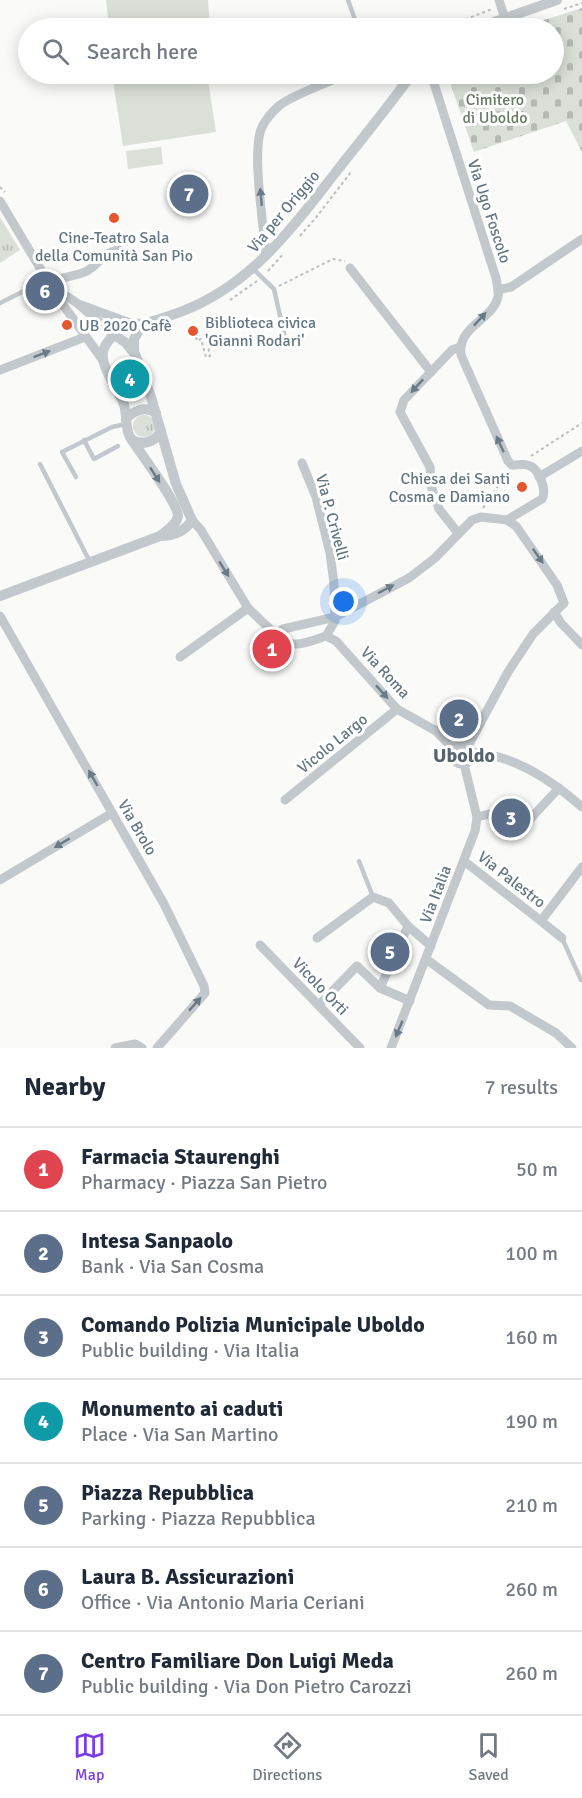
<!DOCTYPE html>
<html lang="en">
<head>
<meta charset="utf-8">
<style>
	:root { --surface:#fff; --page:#f6f6f7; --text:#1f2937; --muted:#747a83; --line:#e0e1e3; --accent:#7c3aed }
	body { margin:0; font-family:Signika,sans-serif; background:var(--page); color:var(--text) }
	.you { position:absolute; left:344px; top:602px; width:21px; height:21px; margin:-15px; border:4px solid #fff; border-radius:50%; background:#1a73e8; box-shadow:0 0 0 9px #1a73e833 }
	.badge { display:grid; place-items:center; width:39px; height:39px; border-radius:50%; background:var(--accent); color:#fff; font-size:20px; font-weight:700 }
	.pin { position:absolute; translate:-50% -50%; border:3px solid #fff; box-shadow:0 2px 6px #0006 }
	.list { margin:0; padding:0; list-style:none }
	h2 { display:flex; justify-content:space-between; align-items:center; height:78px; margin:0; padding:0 24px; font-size:26px }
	h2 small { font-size:20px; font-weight:400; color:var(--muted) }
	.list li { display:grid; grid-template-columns:39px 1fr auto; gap:18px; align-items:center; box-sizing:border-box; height:84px; padding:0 24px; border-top:2px solid var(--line) }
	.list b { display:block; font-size:22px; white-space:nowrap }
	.list p { margin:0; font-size:20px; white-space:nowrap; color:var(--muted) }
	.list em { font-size:20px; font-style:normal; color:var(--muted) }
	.icon { flex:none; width:33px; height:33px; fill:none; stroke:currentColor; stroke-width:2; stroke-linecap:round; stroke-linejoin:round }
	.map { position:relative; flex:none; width:582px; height:1048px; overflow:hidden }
	.search { position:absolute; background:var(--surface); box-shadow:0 3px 15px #0003; left:18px; right:18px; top:18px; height:66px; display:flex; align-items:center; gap:15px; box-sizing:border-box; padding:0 21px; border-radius:33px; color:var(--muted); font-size:22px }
	.sheet { height:666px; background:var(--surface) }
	nav { display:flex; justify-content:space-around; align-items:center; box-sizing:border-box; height:84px; border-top:2px solid var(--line); background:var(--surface); font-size:16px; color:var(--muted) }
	nav a { display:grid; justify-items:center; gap:3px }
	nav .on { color:var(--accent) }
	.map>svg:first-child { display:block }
</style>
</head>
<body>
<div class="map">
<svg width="582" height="1048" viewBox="0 0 582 1048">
	<defs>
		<pattern id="grass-tufts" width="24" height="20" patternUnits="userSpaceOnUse" patternTransform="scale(1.5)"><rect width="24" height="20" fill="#dadfd7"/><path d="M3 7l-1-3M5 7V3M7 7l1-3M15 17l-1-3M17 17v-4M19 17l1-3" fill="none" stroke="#b4b9b4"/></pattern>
		<pattern id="cemetery-stones" width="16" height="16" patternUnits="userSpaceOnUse" patternTransform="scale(1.5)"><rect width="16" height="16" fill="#dadfd7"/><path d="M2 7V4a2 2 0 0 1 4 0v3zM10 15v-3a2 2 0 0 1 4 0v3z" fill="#b4b9b4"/></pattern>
	</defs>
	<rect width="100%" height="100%" fill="#fafaf8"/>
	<g fill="url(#grass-tufts)">
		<polygon points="0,217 20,250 0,263"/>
		<circle cx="144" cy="426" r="11"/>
	</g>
	<polygon fill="url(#cemetery-stones)" points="582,8 582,152 566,121 474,152 447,74 554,74 554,28 519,28"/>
	<g fill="#dadfd7">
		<polygon points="106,0 208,0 210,28 109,28"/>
		<polygon points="166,74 207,74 216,132 123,146 113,81"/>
		<polygon points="161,147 163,164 128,169 126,151"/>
	</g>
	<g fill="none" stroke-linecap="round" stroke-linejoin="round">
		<g stroke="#bbbfc2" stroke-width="2" stroke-dasharray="3 3" stroke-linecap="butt">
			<polyline points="564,9 582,3"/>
			<polyline points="443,28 492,9"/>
			<polyline points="0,187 5,192"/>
			<polyline points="300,236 318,215 351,172"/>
			<polyline points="268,271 284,253"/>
			<polyline points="279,286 333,259 345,261"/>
			<polyline points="230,300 257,281"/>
			<polyline points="196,337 197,341 201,339 206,357 210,356 207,342 211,341"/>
			<polyline points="531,456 582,423"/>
			<polyline points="483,508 498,486 509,475"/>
		</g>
		<g stroke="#c3c8cc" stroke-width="4.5">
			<polyline points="348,0 358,28"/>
			<polyline points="253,269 274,289 287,347"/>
			<polyline points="0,303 48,279"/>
			<polyline points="84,440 94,459 118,446"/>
			<polyline points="40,464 90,562"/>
			<polyline points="76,477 62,452 112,427 126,424"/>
			<polyline points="359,861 373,897"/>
			<polyline points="562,938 581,980"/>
		</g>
		<g stroke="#c3c8cc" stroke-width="9">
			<polyline points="499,0 505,19"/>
			<path d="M431,74l65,204c1,6 3,13 2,19 -6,24 -41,29 -37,58l47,106 4,4c5,0 11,-1 15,0 12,2 20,25 15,34l-35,21"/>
			<polyline points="0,201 56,295 102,359"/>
			<path d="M266,256c-2,-29 -15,-106 -4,-129 4,-8 11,-16 18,-22 13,-10 49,-23 67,-31"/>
			<polyline points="350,268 431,372"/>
			<path d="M50,283c12,-7 25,-6 37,-12 15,-9 13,-17 32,-21"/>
			<polyline points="54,288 77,303 113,334"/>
			<polyline points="498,290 511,287 582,239"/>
			<polyline points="81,305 130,323"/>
			<polyline points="0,370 85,337"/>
			<polyline points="539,477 582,451"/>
			<path d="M192,520l9,10 47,78c8,8 36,36 45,36 11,1 24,-5 33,-8l9,-15 -1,-37 -4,-31 -14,-56 -14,-34"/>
			<polyline points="458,533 439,509 431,486 430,467 400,412 404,400 452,350 460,347"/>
			<polyline points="554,612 561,623 582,645"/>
			<polyline points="0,616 164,904 204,986 205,993 157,1048"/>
			<polyline points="277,634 283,629 335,617 409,578 435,558 472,520 481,517 507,520 516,526 557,585 564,603 533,634 508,672 468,746"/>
			<polyline points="326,636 336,641 397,709 436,731 453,749"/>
			<polyline points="180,657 248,608"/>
			<circle cx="462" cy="754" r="10"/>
			<path d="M472,752c43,4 78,27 110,55"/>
			<polyline points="285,800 397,709"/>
			<polyline points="477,817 489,814 510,833 517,833 559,788"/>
			<polyline points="464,861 541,921 582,867"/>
			<polyline points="0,880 112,813"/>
			<polyline points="541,921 562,938"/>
			<polyline points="317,938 373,897 389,903 408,926"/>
			<polyline points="260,945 360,1048"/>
			<polyline points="426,959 489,1005 510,1006 556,1033 572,1048"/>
			<polyline points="380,988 408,926 431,946"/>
			<polyline points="319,1005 357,966 380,988 410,1001"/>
			<polyline points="115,1048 135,1044 142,1048"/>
			<polyline points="391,1048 475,831 477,817 464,764"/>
		</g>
		<g stroke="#c3c8cc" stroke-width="10">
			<polyline points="477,28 557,0"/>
			<polyline points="113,334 126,343 135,354 151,397 176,484 192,520"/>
			<polyline points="134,353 134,339 142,325"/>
			<path d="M126,419c7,-8 20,-14 30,-6"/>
			<path d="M132,440c11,6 23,2 29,-9"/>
			<path d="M160,536c6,-5 18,-12 18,-21 -2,-15 -38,-62 -48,-78 -6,-11 -2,-24 -7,-35 -19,-39 -37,-51 7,-79 14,3 25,-3 39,-7 78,-25 119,-83 167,-144 26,-33 52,-65 76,-98"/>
			<path d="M0,596l160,-60c14,0 25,-5 32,-16"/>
		</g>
	</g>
	<defs><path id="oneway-solid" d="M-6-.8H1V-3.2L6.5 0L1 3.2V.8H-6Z" transform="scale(1.5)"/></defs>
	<g fill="#6a7a87">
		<use href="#oneway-solid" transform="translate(261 197) rotate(-95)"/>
		<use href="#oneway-solid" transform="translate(480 319) rotate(-47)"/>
		<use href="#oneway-solid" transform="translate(42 354) rotate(-21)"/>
		<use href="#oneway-solid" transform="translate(417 386) rotate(133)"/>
		<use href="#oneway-solid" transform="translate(500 444) rotate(-115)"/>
		<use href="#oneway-solid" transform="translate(155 475) rotate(57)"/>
		<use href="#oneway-solid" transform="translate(538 556) rotate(55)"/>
		<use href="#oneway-solid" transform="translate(224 569) rotate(58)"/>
		<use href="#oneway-solid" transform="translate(386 589) rotate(-28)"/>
		<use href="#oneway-solid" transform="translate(382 692) rotate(48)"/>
		<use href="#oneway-solid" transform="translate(93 778) rotate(-120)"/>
		<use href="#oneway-solid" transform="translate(62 843) rotate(149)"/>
		<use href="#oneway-solid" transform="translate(195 1004) rotate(-48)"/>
		<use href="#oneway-solid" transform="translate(399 1029) rotate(113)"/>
	</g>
	<g fill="#e4572e" stroke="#fff" stroke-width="2">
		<circle cx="114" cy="218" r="6"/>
		<circle cx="67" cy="325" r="6"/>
		<circle cx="193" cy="331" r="6"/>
		<circle cx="522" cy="487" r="6"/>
	</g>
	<g text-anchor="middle" stroke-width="6" stroke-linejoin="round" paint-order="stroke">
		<g font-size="16" fill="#687a64" stroke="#fff">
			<text x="495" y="105">Cimitero<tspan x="495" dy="18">di Uboldo</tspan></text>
		</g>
		<g font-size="16" fill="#657683" stroke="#fff">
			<text transform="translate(283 211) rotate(-50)" y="6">Via per Origgio</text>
			<text transform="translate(490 211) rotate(72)" y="6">Via Ugo Foscolo</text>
			<text transform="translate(333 517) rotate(75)" y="6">Via P. Crivelli</text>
			<text transform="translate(386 672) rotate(47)" y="6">Via Roma</text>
			<text transform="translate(332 743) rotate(-39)" y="6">Vicolo Largo</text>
			<text transform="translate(138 827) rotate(60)" y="6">Via Brolo</text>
			<text transform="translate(512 879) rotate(38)" y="6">Via Palestro</text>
			<text transform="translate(435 894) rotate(-69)" y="6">Via Italia</text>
			<text transform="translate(321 986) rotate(46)" y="6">Vicolo Orti</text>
		</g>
		<g font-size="16" fill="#657683" stroke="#fff" text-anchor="start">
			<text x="114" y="243" text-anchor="middle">Cine-Teatro Sala<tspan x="114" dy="18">della Comunità San Pio</tspan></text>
			<text x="205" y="328">Biblioteca civica<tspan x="205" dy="18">'Gianni Rodari'</tspan></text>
			<text x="79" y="331">UB 2020 Cafè</text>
			<text x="510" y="484" text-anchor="end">Chiesa dei Santi<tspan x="510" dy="18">Cosma e Damiano</tspan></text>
		</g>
		<g font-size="20" font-weight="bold" fill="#57646e" stroke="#fff">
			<text x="464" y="762">Uboldo</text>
		</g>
	</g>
</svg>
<div class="you"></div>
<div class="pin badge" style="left:272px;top:649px;background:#e0444e">1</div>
<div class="pin badge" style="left:459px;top:719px;background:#5c6f8a">2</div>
<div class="pin badge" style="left:511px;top:818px;background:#5c6f8a">3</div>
<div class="pin badge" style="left:130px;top:379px;background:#0f9aa8">4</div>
<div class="pin badge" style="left:390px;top:952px;background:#5c6f8a">5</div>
<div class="pin badge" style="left:45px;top:291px;background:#5c6f8a">6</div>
<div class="pin badge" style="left:189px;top:194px;background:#5c6f8a">7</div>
<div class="search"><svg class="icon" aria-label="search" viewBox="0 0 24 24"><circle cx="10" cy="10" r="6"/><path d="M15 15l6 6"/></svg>Search here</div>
</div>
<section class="sheet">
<h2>Nearby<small>7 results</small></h2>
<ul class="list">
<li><span class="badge" style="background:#e0444e">1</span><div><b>Farmacia Staurenghi</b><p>Pharmacy · Piazza San Pietro</p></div><em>50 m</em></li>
<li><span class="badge" style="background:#5c6f8a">2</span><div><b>Intesa Sanpaolo</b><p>Bank · Via San Cosma</p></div><em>100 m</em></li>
<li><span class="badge" style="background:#5c6f8a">3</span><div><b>Comando Polizia Municipale Uboldo</b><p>Public building · Via Italia</p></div><em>160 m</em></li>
<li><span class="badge" style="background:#0f9aa8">4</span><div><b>Monumento ai caduti</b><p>Place · Via San Martino</p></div><em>190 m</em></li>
<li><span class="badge" style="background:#5c6f8a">5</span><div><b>Piazza Repubblica</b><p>Parking · Piazza Repubblica</p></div><em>210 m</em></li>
<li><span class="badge" style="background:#5c6f8a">6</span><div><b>Laura B. Assicurazioni</b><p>Office · Via Antonio Maria Ceriani</p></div><em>260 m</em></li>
<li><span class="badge" style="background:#5c6f8a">7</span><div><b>Centro Familiare Don Luigi Meda</b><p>Public building · Via Don Pietro Carozzi</p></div><em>260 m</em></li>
</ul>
</section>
<nav>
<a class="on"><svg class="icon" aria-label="map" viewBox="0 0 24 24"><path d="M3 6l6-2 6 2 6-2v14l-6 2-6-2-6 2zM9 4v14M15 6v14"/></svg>Map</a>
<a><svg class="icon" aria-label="directions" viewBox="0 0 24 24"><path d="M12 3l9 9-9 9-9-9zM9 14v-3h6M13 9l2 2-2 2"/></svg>Directions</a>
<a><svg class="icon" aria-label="saved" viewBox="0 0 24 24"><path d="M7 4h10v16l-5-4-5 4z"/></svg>Saved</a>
</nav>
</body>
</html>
